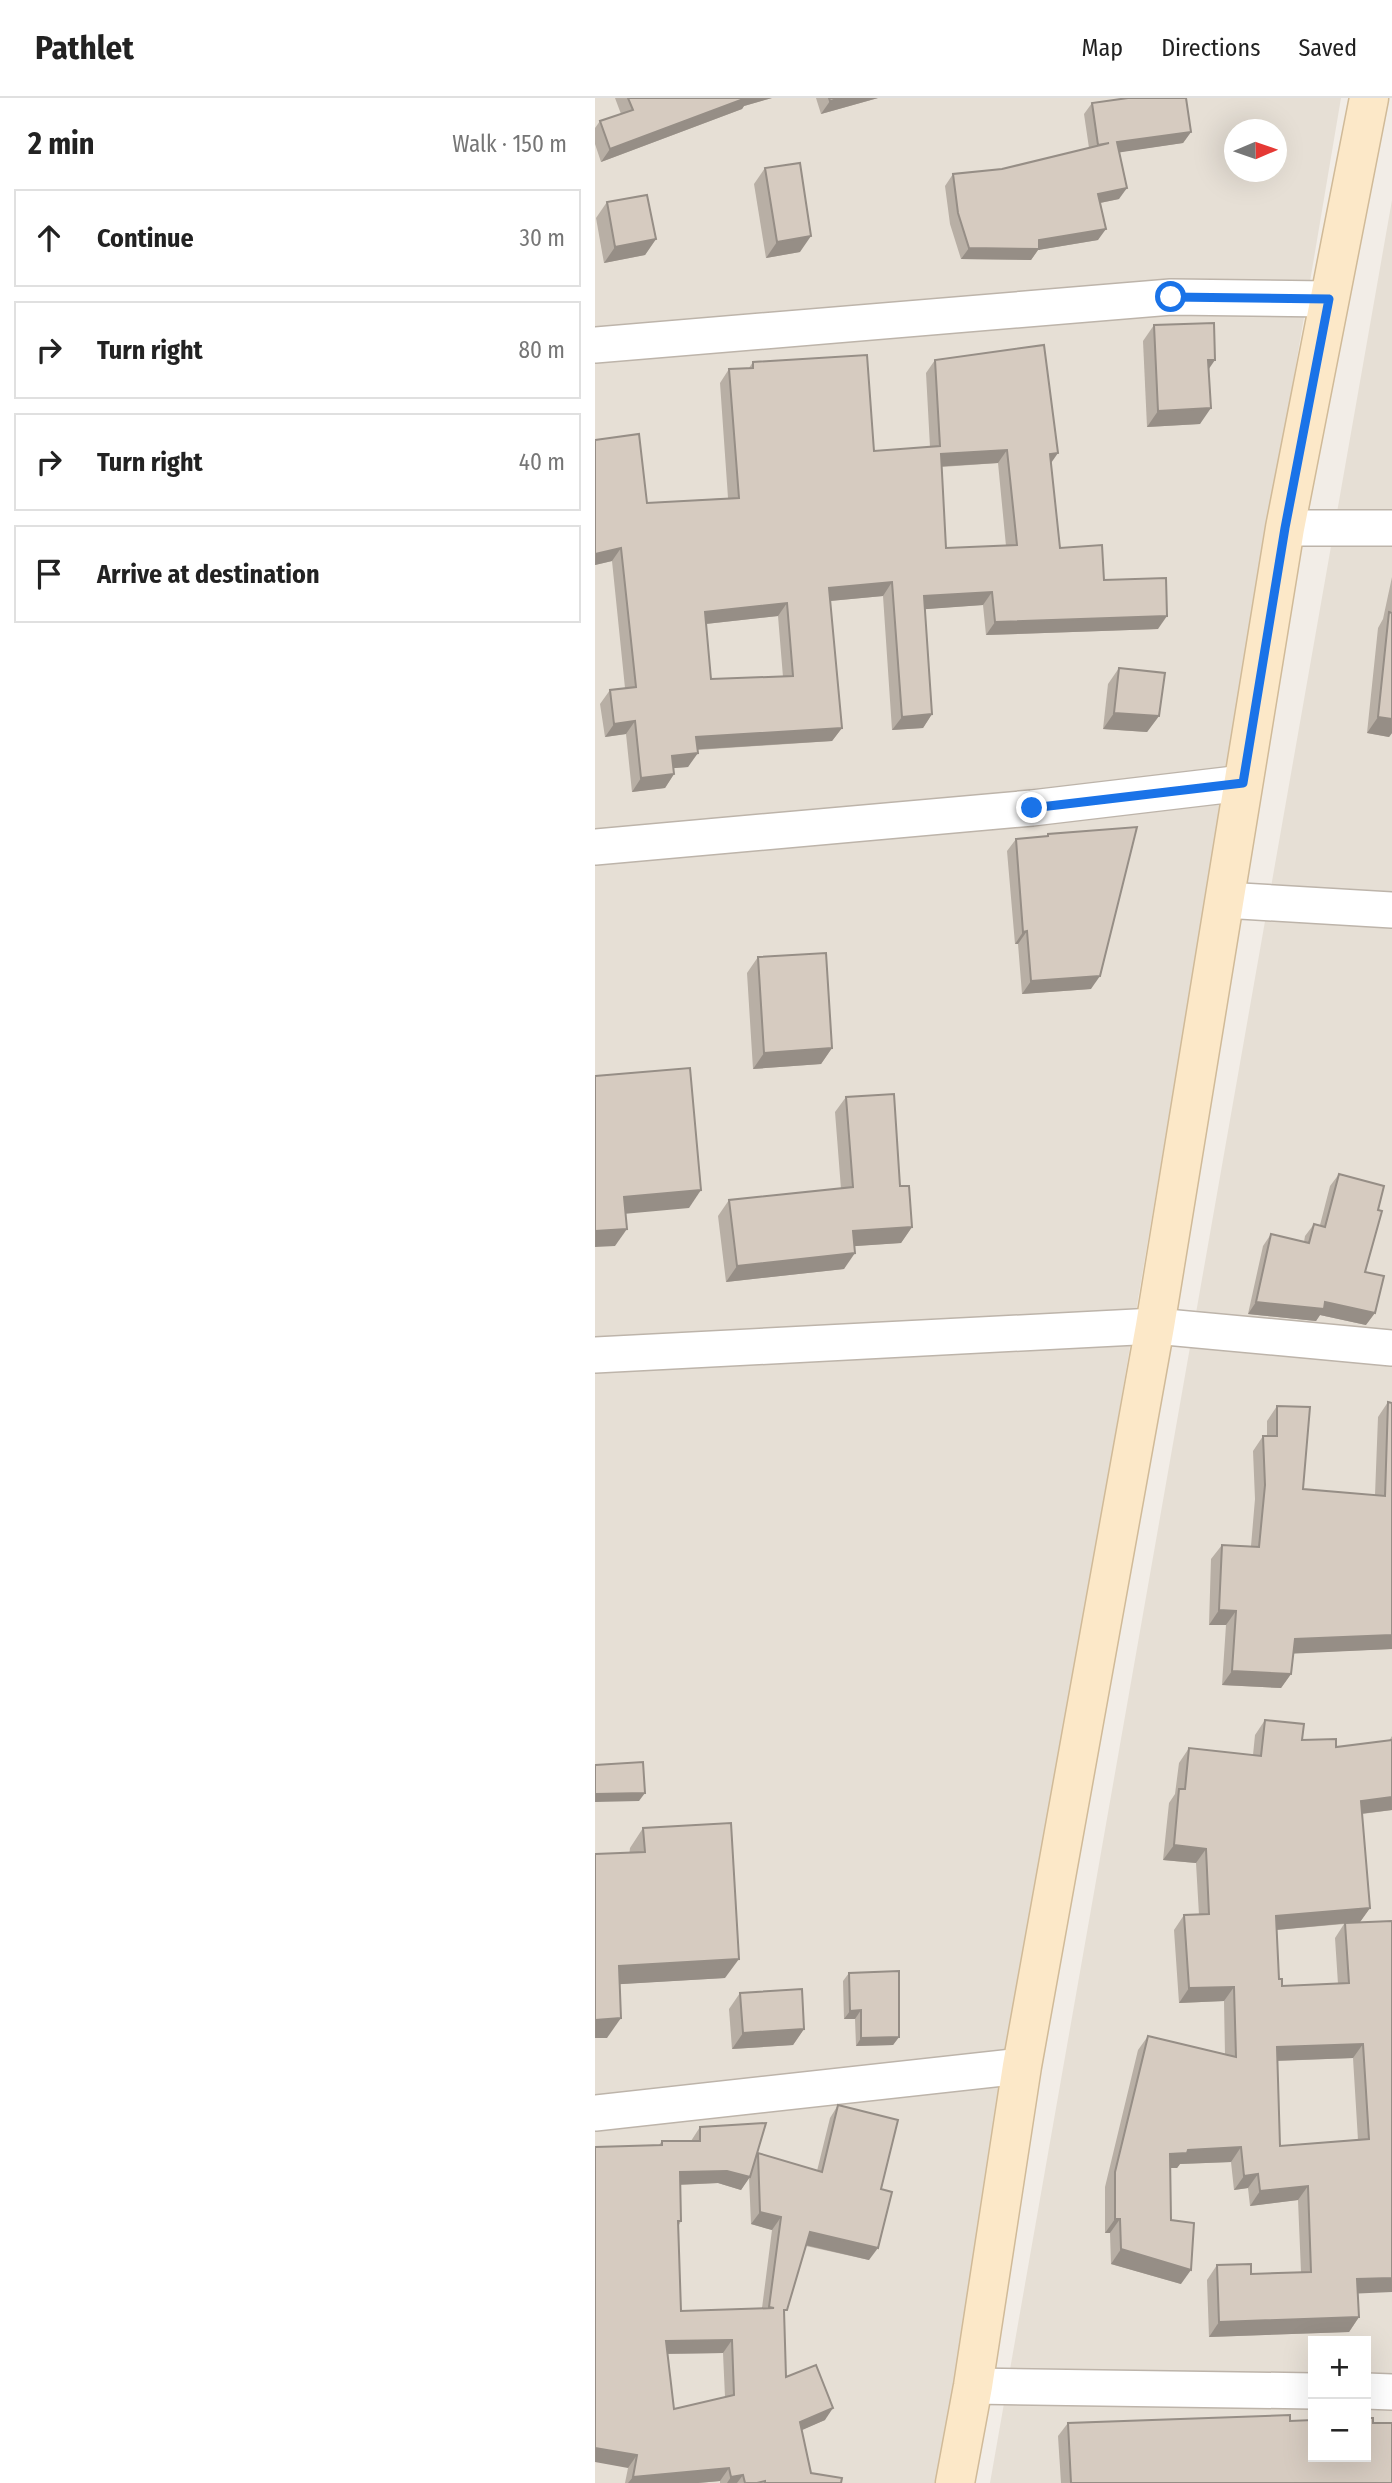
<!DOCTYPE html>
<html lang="en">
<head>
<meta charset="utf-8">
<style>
	:root { --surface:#fff; --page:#f2f2f2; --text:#222; --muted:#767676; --line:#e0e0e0 }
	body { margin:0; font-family:"Fira Sans Condensed",sans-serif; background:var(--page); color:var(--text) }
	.controls { position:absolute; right:21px; bottom:21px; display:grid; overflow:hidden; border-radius:0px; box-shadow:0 7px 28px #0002 }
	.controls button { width:63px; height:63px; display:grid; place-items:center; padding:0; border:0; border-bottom:2px solid var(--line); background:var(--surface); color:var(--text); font:35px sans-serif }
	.compass { position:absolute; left:629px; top:21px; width:63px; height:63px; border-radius:50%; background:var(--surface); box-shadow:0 7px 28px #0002; rotate:88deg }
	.stop { position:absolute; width:21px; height:21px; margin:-16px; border:5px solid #1a73e8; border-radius:50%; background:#fff }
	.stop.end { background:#1a73e8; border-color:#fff; box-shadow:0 2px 7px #0008 }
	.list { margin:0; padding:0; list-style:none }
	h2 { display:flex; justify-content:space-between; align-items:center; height:91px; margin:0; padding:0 28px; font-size:30px }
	h2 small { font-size:23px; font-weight:400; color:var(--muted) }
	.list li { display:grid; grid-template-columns:46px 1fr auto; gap:21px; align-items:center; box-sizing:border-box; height:98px; margin:0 14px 14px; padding:0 14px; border:2px solid var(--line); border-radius:0px }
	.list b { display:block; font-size:26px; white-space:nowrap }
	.list em { font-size:23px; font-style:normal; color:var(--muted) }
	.icon { flex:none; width:38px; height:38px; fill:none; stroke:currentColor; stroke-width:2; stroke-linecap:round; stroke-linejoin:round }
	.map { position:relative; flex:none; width:797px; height:2385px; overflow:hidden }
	header { display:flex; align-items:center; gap:42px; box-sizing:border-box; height:98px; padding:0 35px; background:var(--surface); border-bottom:2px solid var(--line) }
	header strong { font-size:33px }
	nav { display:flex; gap:38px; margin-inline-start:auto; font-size:24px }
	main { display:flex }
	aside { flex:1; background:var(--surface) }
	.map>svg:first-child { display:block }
</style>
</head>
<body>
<header>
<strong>Pathlet</strong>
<nav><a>Map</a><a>Directions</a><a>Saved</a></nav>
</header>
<main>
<aside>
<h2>2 min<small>Walk · 150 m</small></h2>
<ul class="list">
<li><svg class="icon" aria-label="ahead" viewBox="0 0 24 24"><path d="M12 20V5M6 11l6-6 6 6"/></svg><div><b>Continue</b></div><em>30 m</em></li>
<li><svg class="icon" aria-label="right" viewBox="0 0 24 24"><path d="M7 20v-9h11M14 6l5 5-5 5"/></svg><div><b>Turn right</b></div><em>80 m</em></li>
<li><svg class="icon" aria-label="right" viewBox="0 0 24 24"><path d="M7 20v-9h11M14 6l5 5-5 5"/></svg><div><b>Turn right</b></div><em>40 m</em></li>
<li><svg class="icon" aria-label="arrive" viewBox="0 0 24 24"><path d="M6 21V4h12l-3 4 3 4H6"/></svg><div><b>Arrive at destination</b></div></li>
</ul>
</aside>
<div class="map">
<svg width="797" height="2385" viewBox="0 0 797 2385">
	<rect width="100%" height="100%" fill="#f2ede7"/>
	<g fill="#e6dfd5" fill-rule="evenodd">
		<path d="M0,0h746l-403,2385h-343zM640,32h42v42h-42z"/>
		<path d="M797,102v2283h-402zM718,2243h53v116h-53z"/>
	</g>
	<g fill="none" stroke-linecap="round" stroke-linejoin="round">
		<defs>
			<g id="street">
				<polyline points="0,247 576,199 734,201"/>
				<polyline points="690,430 797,430"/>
				<polyline points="0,749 437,710 648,685"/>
				<polyline points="629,802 797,812"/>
				<polyline points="0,1257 560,1228 797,1250"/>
				<polyline points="0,2015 427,1968"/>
				<polyline points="378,2288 718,2293"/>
				<polyline points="771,2293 797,2294"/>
			</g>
			<polyline id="secondary" points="360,2385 378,2288 427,1968 560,1228 690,430 774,0"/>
		</defs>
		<use href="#street" stroke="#bdb4aa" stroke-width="38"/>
		<use href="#secondary" stroke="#d0ba98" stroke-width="41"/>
		<use href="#street" stroke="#fff" stroke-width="35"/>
		<use href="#secondary" stroke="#fce8c8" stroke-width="38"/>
	</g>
	<g fill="#b8afa5" fill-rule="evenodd">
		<polygon points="20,0 177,0 149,8 147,11 6,64 0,46 0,30 5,23 26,16"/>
		<polygon points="221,0 283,0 226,16"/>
		<polygon points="497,5 596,34 588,45 524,54 524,101 505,105 503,142 443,152 436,162 366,161 355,126 350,88 358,76 407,71 494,50 489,16"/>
		<polygon points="170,70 205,154 171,160 159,86"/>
		<polygon points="12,104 61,141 50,157 9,165 1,120"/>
		<polygon points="559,227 614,271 605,326 552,329 548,243"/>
		<path d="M340,262l116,103 9,85 44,32 54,49 -172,6 -3,-30 -59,4 8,105 -9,14 -31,2 -9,-134 -53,5 12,127 -10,13 -135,9 -9,17 -14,1v6l-9,14 -33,4 -6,-58 -21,3 -5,-33 10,-14 15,-2 -13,-127 -17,4v-125l52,63 81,-5 -8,-115 9,-14 20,-1 4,-6 121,89 56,-4 -4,-74zM403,365l8,83 -60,2 -4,-81zM183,518l5,61 -72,2 -5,-55z"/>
		<polygon points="797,479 797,635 794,639 772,635 783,530 788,521"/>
		<polygon points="524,570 564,618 552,634 508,631 513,586"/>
		<polygon points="453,736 496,891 427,896 423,846 420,846 412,753 421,741 451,738"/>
		<polygon points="163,859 237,950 226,966 158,971 152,875"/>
		<polygon points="251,999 305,1088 317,1129 306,1145 259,1148 249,1171 131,1184 123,1118 134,1102 246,1091 240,1014"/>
		<polygon points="744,1076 783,1112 770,1174 771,1227 725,1217 721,1223 653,1216 668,1148 676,1136 709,1144 710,1138 719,1126 725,1127 735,1088"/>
		<polygon points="793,1304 797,1305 797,1551 698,1555 696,1576 686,1590 627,1587 631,1527 614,1527 616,1461 627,1447 656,1448 660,1401 658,1353 668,1338 672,1338 672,1323 682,1308 708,1391 780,1397 783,1319"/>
		<path d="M670,1622l37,20 34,7 53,-6 3,-5v74l-30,4 8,94 -10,14 32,-1 -34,372 1,24 -10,15 -140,5 -2,-57 10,-15 34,9 50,-2 -3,-72 -48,6 -2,-18 -14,2 -3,-28 -51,2 -3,4h-6v52l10,64 -70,-20 -1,-31h-5v-46l33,-137 10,-14 77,18 -1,-53 -45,2 -5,-73 10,-15h15l-3,-52 -33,-3 6,-57 6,-9 4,-31 10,-15 64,7 2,-20zM749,1826l-9,14 3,46 -56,2 -3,-7 -3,-49zM758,1960l5,82 -78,6 -3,-85z"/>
		<polygon points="48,1730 130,1880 25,1886 12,1940 35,1750"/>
		<polygon points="254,1875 304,1939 298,1947 261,1948 260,1921 249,1921 248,1883"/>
		<polygon points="145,1895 209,1931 198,1947 137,1951 134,1911"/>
		<path d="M243,2007l43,84 -12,71 -63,-14 -22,68 2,63 39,43 -24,10 10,43 30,10h-121v-2l-22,2h-73l3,-15 31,-323 3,-4h29l9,-14 56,28 2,-2 59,18 13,-53zM154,2079l2,47 21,6 -10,78 -81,3 -3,-84 3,-6 -1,-36 38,-2 23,7zM128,2255l2,44 -51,12 -7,-55z"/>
		<polygon points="695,2323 778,2325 797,2385 466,2385 463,2338 473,2325"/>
	</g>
	<g fill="#968e86">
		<polygon points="151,0 177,0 149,8 147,11 6,64 15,51"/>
		<polygon points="246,0 283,0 226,16 235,3"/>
		<polygon points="596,34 588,45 514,56 522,44"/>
		<polygon points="532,90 524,101 495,107 503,96"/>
		<polygon points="511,131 503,142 443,152 436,162 366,161 374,150 444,142"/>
		<polygon points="216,138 205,154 171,160 182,144"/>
		<polygon points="61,141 50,157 9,165 20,149"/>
		<polygon points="613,262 620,262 609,278"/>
		<polygon points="616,310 605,326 552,329 563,313"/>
		<polygon points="412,352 403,365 337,369 346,356"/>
		<polygon points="463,355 454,368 455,356"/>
		<polygon points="26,450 17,463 0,467 0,456"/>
		<polygon points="297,484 288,498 224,504 234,490"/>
		<polygon points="397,494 388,507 319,512 329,498"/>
		<polygon points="192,505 183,518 101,527 110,514"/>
		<polygon points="572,518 563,531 391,537 400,524"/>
		<polygon points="519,615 564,618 552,634 508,631"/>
		<polygon points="337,616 328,630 297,632 307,619"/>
		<polygon points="783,619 797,621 797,635 794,639 772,635"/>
		<polygon points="40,623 31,636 10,639 19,626"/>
		<polygon points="247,630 237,643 92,652 101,639"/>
		<polygon points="103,655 93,669 68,671 77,658"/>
		<polygon points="79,676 70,690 37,694 46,680"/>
		<polygon points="432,833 423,846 420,846 428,834"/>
		<polygon points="505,878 496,891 427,896 436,883"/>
		<polygon points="237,950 226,966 158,971 169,955"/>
		<polygon points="106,1092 94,1110 17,1117 29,1099"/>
		<polygon points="317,1129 306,1145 247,1149 258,1133"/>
		<polygon points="32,1131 20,1148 0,1149 0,1133"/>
		<polygon points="260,1155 249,1171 131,1184 142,1168"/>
		<polygon points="661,1204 730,1204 780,1215 771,1227 725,1217 721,1223 653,1216"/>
		<polygon points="624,1512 641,1513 631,1527 614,1527"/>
		<polygon points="797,1537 797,1551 690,1556 700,1541"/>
		<polygon points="637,1573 696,1576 686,1590 627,1587"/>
		<polygon points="50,1695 44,1703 0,1704 0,1696"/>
		<polygon points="797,1699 797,1712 756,1717 766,1703"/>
		<polygon points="579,1747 611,1751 601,1765 568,1762"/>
		<polygon points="775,1810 765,1824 671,1833 681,1818"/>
		<polygon points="144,1861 130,1880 11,1887 24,1868"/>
		<polygon points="639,1889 629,1903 584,1905 594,1890"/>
		<polygon points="266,1912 260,1921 249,1921 255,1913"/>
		<polygon points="26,1920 12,1940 0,1940 0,1922"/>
		<polygon points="209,1931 198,1947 137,1951 148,1935"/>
		<polygon points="304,1939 298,1947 261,1948 266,1940"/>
		<polygon points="768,1946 758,1960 672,1963 682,1949"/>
		<polygon points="646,2049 636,2064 585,2066 582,2070 565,2070 575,2056 593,2052"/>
		<polygon points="132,2073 155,2079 146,2092 123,2085 76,2087 85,2074"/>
		<polygon points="663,2076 653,2090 639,2092 649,2078"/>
		<polygon points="713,2088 703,2102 655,2108 665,2093"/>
		<polygon points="165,2114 186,2119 177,2132 156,2126"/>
		<polygon points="520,2121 525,2121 515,2135 510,2135"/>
		<polygon points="215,2134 283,2150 274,2162 206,2146"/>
		<polygon points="526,2151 596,2172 586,2186 516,2166"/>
		<polygon points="797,2180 797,2194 752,2196 762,2181"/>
		<polygon points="764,2219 754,2234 614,2239 624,2224"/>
		<polygon points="137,2242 128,2255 62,2256 71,2243"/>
		<polygon points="238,2310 230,2322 196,2337 205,2324"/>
		<polygon points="0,2350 42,2357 33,2370 0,2364"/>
		<polygon points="134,2370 125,2383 103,2385 33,2385 38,2379"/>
		<polygon points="148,2377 142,2385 132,2385 136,2379"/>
	</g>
	<g fill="#d6cbc0" stroke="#968e86" stroke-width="2" fill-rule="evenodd">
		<polygon points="33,0 151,0 15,51 5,23 38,12"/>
		<polygon points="234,0 246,0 235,3"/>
		<polygon points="533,0 591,0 596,34 522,44 532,90 503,96 511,131 444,142 444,151 374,150 363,115 358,76 407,71 514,45 503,47 497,5"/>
		<polygon points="205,65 216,138 182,144 170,70"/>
		<polygon points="52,97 61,141 20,149 12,104"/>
		<polygon points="619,225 620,262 613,262 616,310 563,313 559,227"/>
		<path d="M449,247l14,108 -8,1 10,94 42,-3 2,35 62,-2 1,38 -172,6 -3,-30 -68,4 8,118 -30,3 -10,-135 -63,6 13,140 -146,9 2,16 -26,3 2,18 -33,4 -6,-57 -21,3 -4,-34 26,-3 -15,-139 -26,6v-114l44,-6 8,69 92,-5 -10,-129 24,-1v-6l114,-7 7,96 66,-5 -5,-86zM412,352l10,95 -71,3 -5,-94zM192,505l6,73 -82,3 -6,-67z"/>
		<polygon points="794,514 797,515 797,621 783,619"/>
		<polygon points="524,570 570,575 564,618 519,615"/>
		<polygon points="542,729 505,878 436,883 432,833 428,834 421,741 453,738 453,736"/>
		<polygon points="231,855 237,950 169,955 163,859"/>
		<polygon points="95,970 106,1092 29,1099 32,1131 0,1133 0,978"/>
		<polygon points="299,996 305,1088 314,1088 317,1129 258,1133 260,1155 142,1168 134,1102 258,1089 251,999"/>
		<polygon points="744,1076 789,1088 783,1112 787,1113 770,1174 789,1178 780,1215 730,1204 729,1211 661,1204 676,1136 714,1145 719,1126 730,1129"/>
		<polygon points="793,1304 797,1305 797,1537 700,1541 696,1576 637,1573 641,1513 624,1512 627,1447 664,1449 670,1387 668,1338 682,1338 682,1308 715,1309 708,1391 790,1398"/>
		<path d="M670,1622l39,4 -2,16 34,-1v8l56,-7v57l-31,4 9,107 -94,8 3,63h3v7l67,-3 -4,-60 47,-2v357l-35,1 2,38 -140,5 -2,-57 34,-1v10l60,-2 -3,-86 -48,5 -2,-17 -14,2 -3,-29 -53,3 -1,3 -17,1 1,66 23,3 -3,47 -70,-21 -1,-30h-5v-47l33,-136 88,21 -2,-70 -45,1 -5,-73 25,-1 -3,-65 -32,-4 5,-56h6l4,-41 72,8zM768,1946l6,95 -89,7 -3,-99z"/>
		<polygon points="48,1664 50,1695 0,1696 0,1667"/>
		<polygon points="136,1725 144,1861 24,1868 26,1920 0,1922 0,1756 50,1754 48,1730"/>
		<polygon points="304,1873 304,1939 266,1940 266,1912 255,1913 254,1875"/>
		<polygon points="207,1891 209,1931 148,1935 145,1895"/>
		<path d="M243,2007l60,15 -17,69 11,3 -14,56 -68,-16 -23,78h-3l2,67 30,-12 17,43 -33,14 11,51 31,5 -1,5h-76v-2l-8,2h-12l-2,-8 -12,2 -2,-9 -96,9 4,-22 -42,-7v-301l67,-2v-4h38v-14l66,-4 -16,54 -23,-6 -47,1 1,49h-3l3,90 93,-3 -5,-1 12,-90 -21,-5 -2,-59 64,19zM137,2242l2,55 -60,14 -8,-68z"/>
		<polygon points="695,2317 695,2323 718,2322 718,2359 771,2359 771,2320 778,2320 778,2325 797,2325 797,2385 476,2385 473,2325"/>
	</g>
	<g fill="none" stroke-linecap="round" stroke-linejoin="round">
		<polyline stroke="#1a73e8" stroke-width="9" points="437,710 648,685 690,430 734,201 576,199"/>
	</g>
</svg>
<div class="controls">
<button>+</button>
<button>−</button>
</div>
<svg class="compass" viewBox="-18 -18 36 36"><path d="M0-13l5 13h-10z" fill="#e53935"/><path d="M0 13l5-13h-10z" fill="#767676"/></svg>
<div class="stop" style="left:576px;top:199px"></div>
<div class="stop end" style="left:437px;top:710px"></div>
</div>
</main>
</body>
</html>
